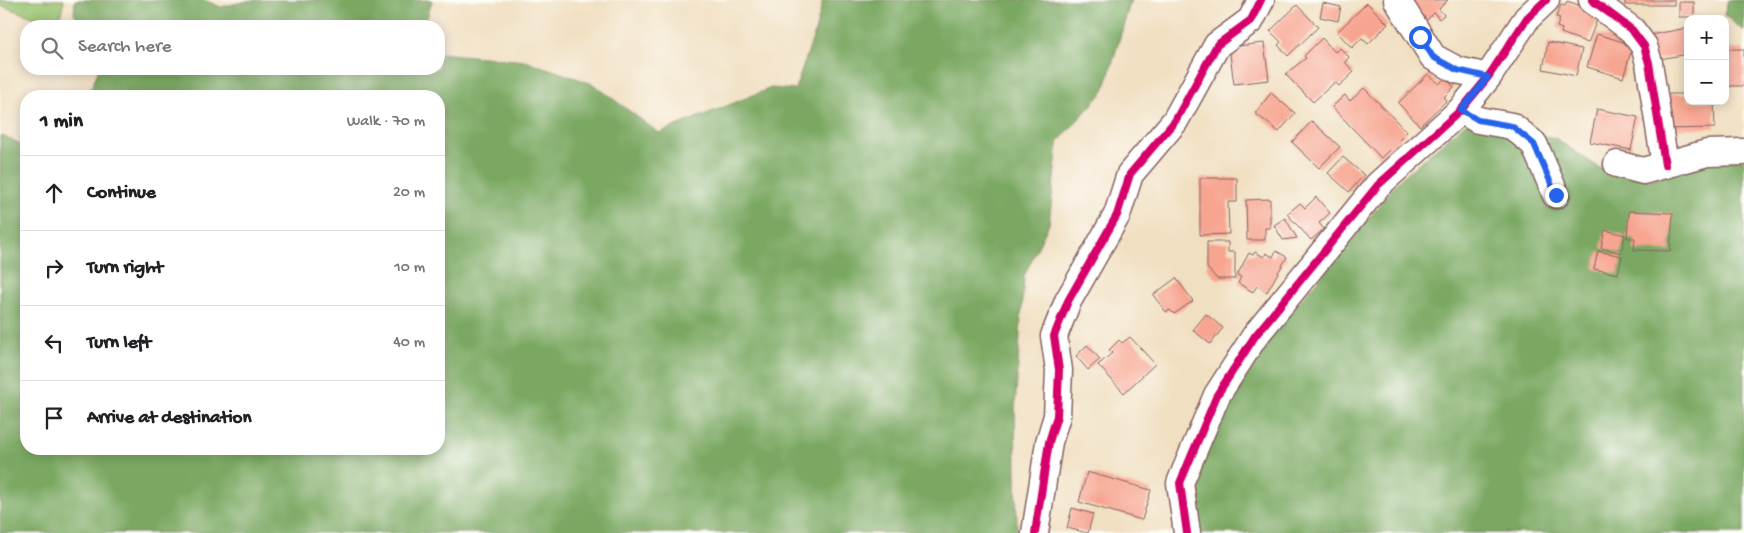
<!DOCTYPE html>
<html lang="en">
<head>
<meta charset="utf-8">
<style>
	:root { --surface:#fff; --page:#f6f6f6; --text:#202124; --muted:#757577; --line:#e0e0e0 }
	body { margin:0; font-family:"Gochi Hand",sans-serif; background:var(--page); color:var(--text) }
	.controls { position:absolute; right:15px; top:15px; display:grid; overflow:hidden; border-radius:10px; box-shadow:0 2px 12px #0003 }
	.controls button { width:45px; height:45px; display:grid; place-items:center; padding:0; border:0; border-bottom:1px solid var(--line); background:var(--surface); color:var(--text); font:25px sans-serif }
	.stop { position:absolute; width:15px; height:15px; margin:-11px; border:4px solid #2563eb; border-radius:50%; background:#fff }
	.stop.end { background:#2563eb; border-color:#fff; box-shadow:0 1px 5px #0008 }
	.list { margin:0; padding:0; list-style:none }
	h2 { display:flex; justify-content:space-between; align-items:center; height:65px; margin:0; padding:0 20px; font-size:21px }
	h2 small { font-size:16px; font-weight:400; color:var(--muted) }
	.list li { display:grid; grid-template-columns:32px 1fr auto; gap:15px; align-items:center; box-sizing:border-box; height:75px; padding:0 20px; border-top:1px solid var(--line) }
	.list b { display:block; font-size:19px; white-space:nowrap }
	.list em { font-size:16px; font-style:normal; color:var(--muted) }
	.icon { flex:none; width:28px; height:28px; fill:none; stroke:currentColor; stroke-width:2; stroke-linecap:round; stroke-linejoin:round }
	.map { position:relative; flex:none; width:1744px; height:533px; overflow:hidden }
	.search { position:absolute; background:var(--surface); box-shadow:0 2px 12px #0003; left:20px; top:20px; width:425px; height:55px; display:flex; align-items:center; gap:12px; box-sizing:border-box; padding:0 18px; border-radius:20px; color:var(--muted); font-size:19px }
	.panel { position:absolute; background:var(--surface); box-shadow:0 2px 12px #0003; left:20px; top:90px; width:425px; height:365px; border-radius:20px }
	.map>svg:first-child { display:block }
</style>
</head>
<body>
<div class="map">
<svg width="1744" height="533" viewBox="0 0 1744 533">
	<rect width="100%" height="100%" fill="#fdfcf7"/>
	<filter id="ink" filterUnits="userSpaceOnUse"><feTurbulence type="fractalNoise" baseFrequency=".02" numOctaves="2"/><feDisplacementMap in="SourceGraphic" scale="10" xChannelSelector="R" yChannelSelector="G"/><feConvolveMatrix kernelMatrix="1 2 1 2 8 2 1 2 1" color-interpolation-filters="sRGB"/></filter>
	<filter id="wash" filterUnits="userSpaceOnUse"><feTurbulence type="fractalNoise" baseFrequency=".0096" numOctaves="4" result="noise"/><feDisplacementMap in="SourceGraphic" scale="20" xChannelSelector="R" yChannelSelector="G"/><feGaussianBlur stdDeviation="1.12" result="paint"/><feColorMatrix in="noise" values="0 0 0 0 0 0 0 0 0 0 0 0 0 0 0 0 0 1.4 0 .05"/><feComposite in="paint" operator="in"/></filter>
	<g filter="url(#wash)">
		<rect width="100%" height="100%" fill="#f1dfc1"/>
		<polygon fill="#98c26f" stroke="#71704d" points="0,0 64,0 58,26 0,5"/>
		<g fill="#7aa862" stroke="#626446">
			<polygon points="75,0 204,0 221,7 251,0 432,0 425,26 82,26 74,13"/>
			<polygon points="823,0 1131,0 1104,91 1058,142 1049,224 1024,276 1015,408 1017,533 0,533 0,135 26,146 26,449 439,449 439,96 88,96 99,69 439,69 439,53 526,61 593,84 659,133 771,88 795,90 815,32"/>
			<polygon points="1728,0 1744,0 1744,31 1724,15"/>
			<polygon points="1468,121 1555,138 1604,171 1650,180 1711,159 1744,160 1744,533 1197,533 1190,485 1197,465 1235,392 1276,328 1342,253 1398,181"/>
		</g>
		<g id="blocks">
			<g fill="#f7a490">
				<polygon points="1405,0 1448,0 1439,9 1444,15 1439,19 1434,13 1425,22"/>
				<rect x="1625" y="0" width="49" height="5"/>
				<polygon points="1567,1 1584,7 1582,11 1598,17 1588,43 1561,33 1562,29 1557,27 1560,18 1556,17 1561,5 1565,6"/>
				<rect x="1679" y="2" width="15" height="15"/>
				<polygon points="1323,3 1341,7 1338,21 1320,17"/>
				<polygon points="1367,3 1388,24 1368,44 1362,38 1352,48 1337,32"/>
				<polygon points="1297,5 1318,27 1288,56 1278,45 1281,42 1270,31"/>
				<polygon points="1687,28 1688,54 1654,60 1650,35"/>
				<polygon points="1597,34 1633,45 1623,78 1587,67"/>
				<polygon points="1322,38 1335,52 1340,48 1349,57 1345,62 1354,72 1339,86 1335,82 1313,102 1285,74 1306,58 1304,56"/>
				<polygon points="1548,42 1582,49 1576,76 1543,69"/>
				<polygon points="1264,43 1269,80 1234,84 1229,47"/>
				<polygon points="1725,49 1744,49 1744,86 1727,86"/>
				<polygon points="1428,74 1439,84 1445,78 1454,87 1444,97 1447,100 1420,126 1398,103"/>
				<polygon points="1364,88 1407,132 1381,158 1332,107 1345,95 1350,101"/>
				<polygon points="1271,93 1295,113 1279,132 1255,113"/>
				<polygon points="1665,94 1688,94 1688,101 1714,101 1715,128 1665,129"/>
				<polygon points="1597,109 1638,117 1631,150 1590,142"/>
				<polygon points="1312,121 1340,147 1319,168 1292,142"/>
				<polygon points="1343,157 1364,175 1349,192 1328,173"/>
				<polygon points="1200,178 1237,178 1237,202 1228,202 1229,234 1200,235"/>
				<polygon points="1316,197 1330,213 1319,223 1324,229 1311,240 1287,214 1300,203 1305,208"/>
				<polygon points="1270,199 1270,228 1265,228 1265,240 1247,240 1246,200"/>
				<polygon points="1629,211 1673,213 1670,251 1634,250 1635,238 1627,238"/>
				<polygon points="1285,218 1297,238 1283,240 1274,225"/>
				<polygon points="1605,230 1625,235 1621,253 1601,248"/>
				<polygon points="1207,242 1228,242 1228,252 1235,252 1235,279 1217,279 1207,268"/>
				<polygon points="1276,251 1287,257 1267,292 1257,286 1253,292 1238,283 1241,277 1237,275 1249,253 1253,255 1255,252 1264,257 1266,253 1273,257"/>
				<polygon points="1598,251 1622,256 1618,274 1594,269"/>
				<polygon points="1176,278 1193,301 1174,314 1170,310 1166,312 1153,295"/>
				<polygon points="1206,314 1223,328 1210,344 1193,330"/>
				<polygon points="1130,337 1155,364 1124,393 1098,365 1112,353 1109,350 1119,340 1122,343"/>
				<polygon points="1087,345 1100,359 1088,370 1076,356"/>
				<polygon points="1087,472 1151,490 1142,520 1079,502"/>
				<polygon points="1072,508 1093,514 1088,533 1067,528"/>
			</g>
		</g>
	</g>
	<g filter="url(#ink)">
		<use href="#blocks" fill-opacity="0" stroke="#846260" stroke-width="1"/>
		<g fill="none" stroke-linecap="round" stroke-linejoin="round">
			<defs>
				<g id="minor">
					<polyline points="1397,0 1433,57 1457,70 1488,77"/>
					<polyline points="1592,0 1632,30 1644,46 1649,63 1665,165"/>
					<polyline points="1461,110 1478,120 1512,126 1534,144 1556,195"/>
					<polyline points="1617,164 1643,171 1707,153 1744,152"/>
					<polyline points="1035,533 1049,442 1057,416 1059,370 1054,336 1068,301 1117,215 1130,174 1175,121 1217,45 1251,20 1261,0"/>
					<polyline points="1187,533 1180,483 1217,395 1255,336 1378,185 1461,110 1488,77 1527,18 1546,0"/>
				</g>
			</defs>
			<use href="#minor" stroke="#846260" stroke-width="29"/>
			<use href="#minor" stroke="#fff" stroke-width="26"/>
			<defs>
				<g id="cycleway">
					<polyline points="1592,0 1632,30 1644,46 1649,63 1665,165"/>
					<polyline points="1035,533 1049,442 1057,416 1059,370 1054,336 1068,301 1117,215 1130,174 1175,121 1217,45 1251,20 1261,0"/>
					<polyline points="1187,533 1180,483 1217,395 1255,336 1378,185 1461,110 1488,77 1527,18 1546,0"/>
				</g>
			</defs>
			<use href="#cycleway" stroke="#fdfcf7" stroke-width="11"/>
			<use href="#cycleway" stroke="#d6006c" stroke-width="8"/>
		</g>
	</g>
	<g fill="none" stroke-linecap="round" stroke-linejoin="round" filter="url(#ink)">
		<polyline stroke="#2563eb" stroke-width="6" points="1420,37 1433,57 1457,70 1488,77 1461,110 1478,120 1512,126 1534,144 1556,195"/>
	</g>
</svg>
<div class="controls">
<button>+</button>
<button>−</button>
</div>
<div class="stop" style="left:1420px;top:37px"></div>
<div class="stop end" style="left:1556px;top:195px"></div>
<div class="search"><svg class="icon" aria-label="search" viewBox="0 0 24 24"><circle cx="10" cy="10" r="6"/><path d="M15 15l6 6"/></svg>Search here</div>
<section class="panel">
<h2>1 min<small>Walk · 70 m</small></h2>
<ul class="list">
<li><svg class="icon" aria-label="ahead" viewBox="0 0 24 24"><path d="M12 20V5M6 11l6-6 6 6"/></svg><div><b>Continue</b></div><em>20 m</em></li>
<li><svg class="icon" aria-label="right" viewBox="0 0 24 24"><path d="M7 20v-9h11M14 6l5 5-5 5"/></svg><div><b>Turn right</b></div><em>10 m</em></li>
<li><svg class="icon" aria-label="left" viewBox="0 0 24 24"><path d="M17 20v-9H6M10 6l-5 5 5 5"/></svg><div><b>Turn left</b></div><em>40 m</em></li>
<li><svg class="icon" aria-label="arrive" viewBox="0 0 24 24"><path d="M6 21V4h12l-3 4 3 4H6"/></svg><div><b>Arrive at destination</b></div></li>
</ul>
</section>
</div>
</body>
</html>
